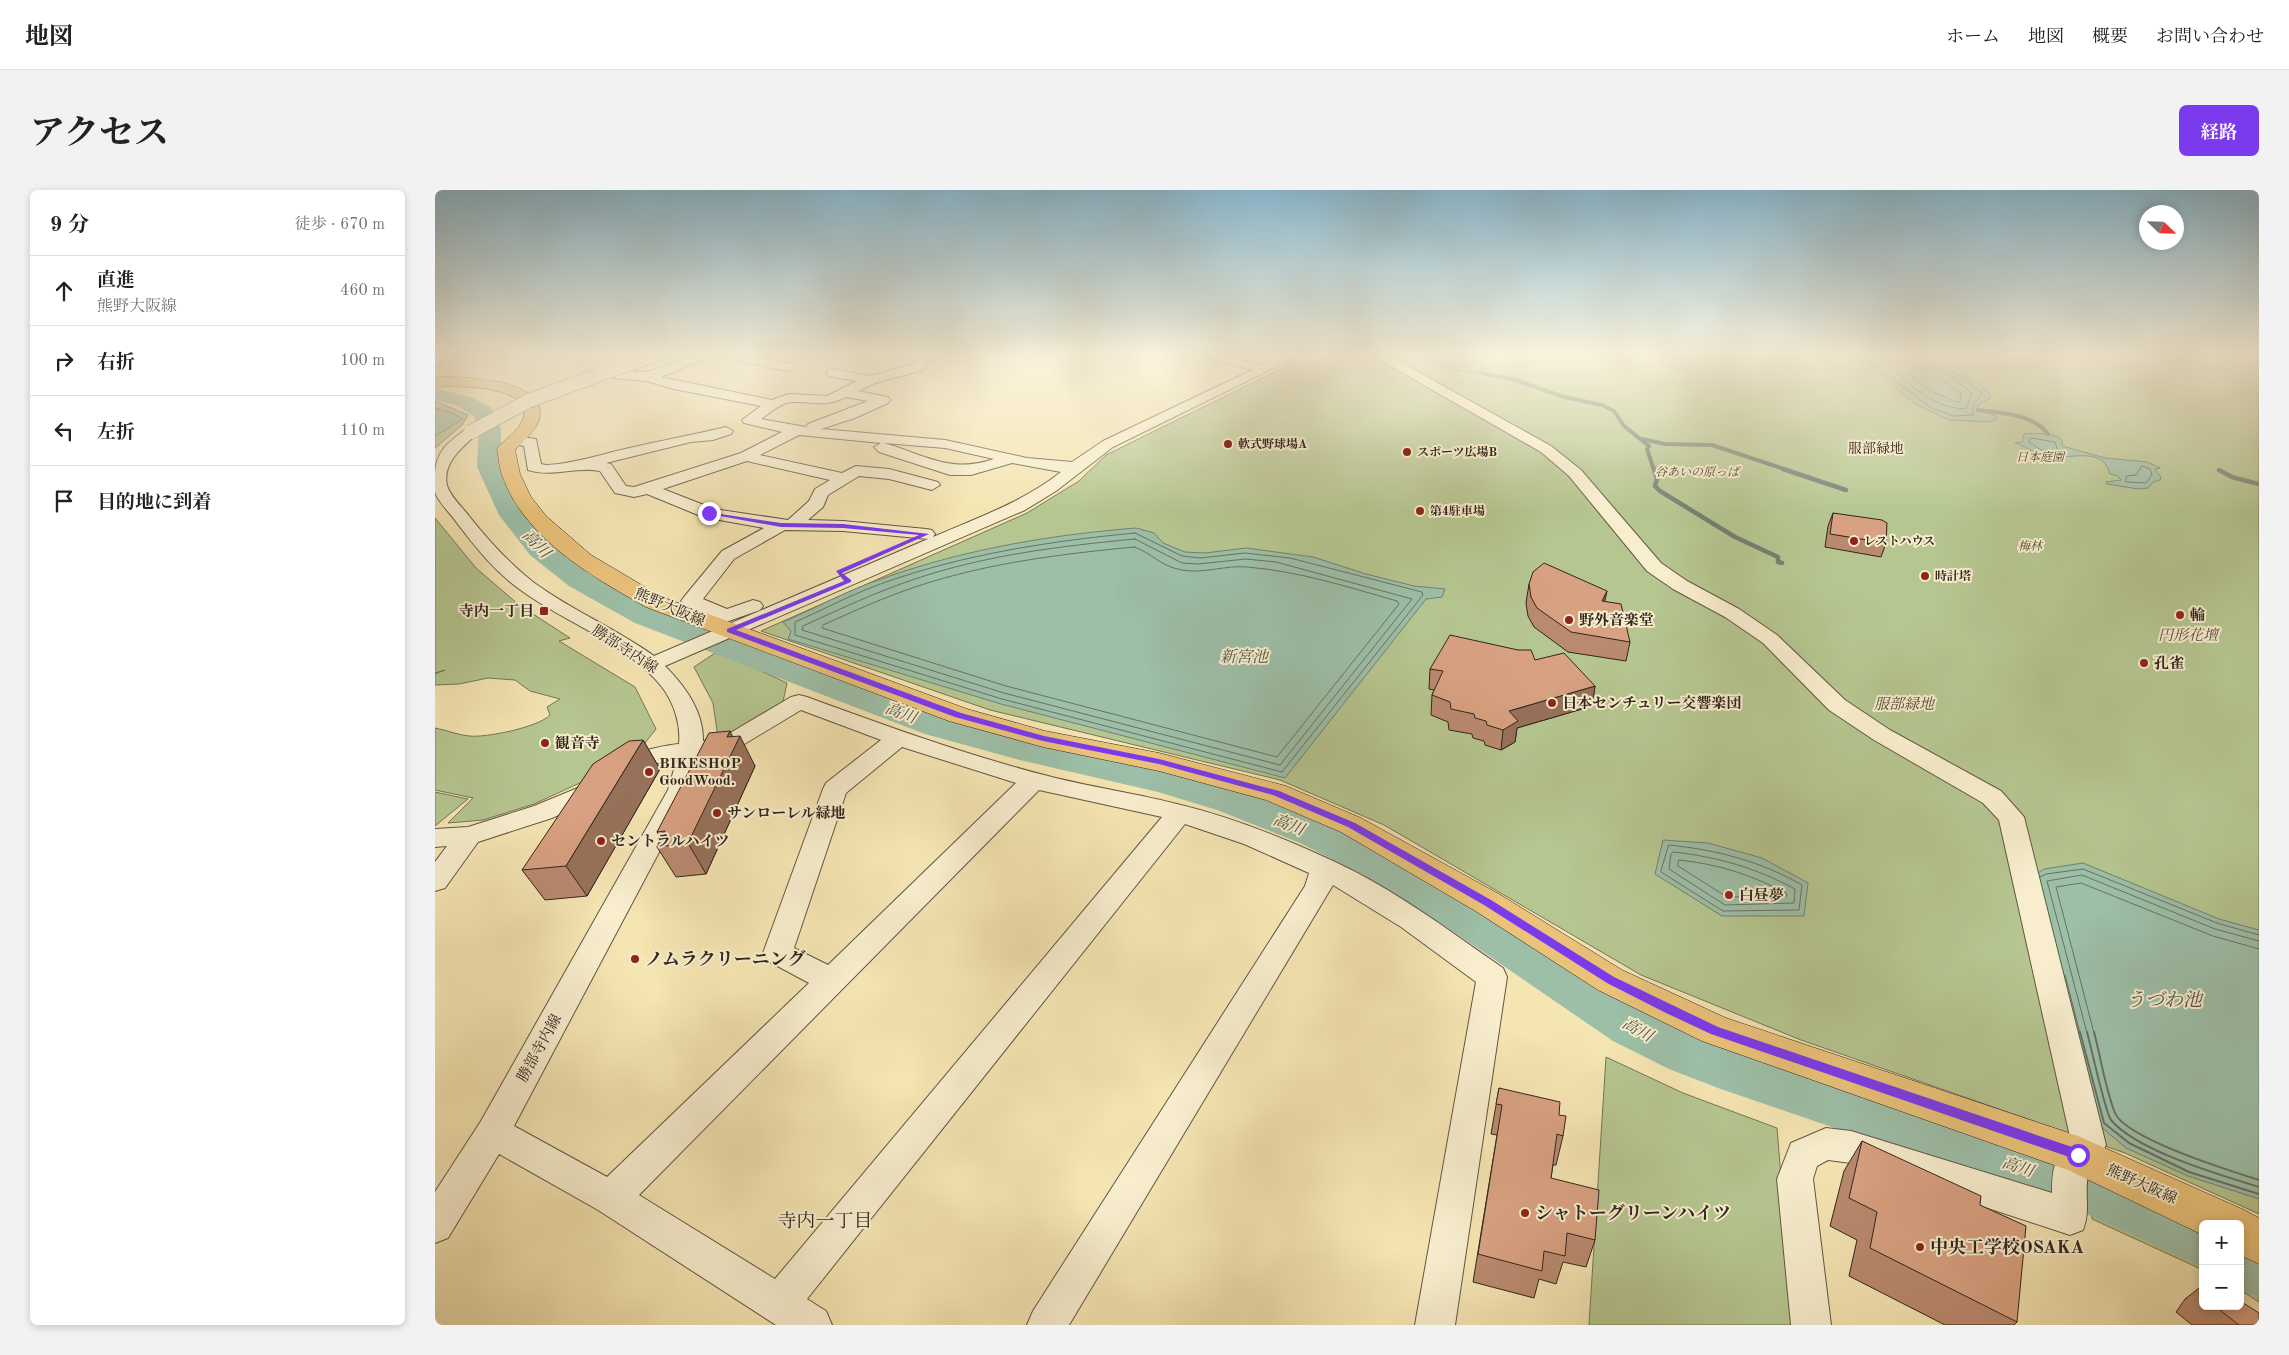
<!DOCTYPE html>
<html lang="ja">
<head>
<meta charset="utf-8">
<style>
	:root { --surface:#fff; --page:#f2f2f2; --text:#222; --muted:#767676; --line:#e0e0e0; --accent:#7c3aed }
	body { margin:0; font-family:"Old Standard TT","Noto Serif JP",serif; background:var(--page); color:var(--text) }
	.controls { position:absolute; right:15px; bottom:15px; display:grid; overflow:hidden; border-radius:8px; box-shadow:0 2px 8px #0003 }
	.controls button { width:45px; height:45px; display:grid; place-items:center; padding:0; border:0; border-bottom:1px solid var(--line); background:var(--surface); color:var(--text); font:25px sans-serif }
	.compass { position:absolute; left:1704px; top:15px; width:45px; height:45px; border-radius:50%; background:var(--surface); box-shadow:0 2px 8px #0003; rotate:113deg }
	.stop { position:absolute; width:15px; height:15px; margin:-11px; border:4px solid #7c3aed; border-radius:50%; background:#fff }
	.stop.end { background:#7c3aed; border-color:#fff; box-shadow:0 1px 5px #0008 }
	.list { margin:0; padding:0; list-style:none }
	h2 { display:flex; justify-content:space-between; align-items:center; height:65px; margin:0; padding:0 20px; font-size:21px }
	h2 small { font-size:16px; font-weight:400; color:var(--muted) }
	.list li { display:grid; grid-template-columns:32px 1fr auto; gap:15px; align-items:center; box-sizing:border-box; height:70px; padding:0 20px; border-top:1px solid var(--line) }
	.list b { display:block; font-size:19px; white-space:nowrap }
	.list p { margin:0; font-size:16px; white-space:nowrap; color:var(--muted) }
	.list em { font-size:16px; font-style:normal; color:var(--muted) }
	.icon { flex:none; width:28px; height:28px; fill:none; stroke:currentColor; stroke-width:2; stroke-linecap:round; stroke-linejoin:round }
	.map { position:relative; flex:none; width:1824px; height:1135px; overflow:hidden; border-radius:8px }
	header { display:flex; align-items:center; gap:30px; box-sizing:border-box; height:70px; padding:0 25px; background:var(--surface); border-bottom:1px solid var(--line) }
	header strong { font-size:24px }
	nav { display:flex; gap:28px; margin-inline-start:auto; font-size:18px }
	.intro { display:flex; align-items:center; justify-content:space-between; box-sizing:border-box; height:120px; padding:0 30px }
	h1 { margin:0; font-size:35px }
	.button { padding:12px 22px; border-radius:8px; background:var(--accent); color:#fff; font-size:18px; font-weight:700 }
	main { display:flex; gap:30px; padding:0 30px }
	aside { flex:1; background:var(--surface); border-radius:8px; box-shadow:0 2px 8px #0003 }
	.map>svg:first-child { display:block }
</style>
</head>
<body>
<header>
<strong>地図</strong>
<nav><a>ホーム</a><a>地図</a><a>概要</a><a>お問い合わせ</a></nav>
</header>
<div class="intro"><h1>アクセス</h1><a class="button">経路</a></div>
<main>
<aside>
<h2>9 分<small>徒歩 · 670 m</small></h2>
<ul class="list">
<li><svg class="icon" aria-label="ahead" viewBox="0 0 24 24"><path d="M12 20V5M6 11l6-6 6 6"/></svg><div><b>直進</b><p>熊野大阪線</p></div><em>460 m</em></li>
<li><svg class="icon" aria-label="right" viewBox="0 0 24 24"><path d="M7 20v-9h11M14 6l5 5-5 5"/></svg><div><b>右折</b></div><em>100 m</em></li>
<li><svg class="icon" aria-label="left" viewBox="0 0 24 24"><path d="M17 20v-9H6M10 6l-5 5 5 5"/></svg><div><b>左折</b></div><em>110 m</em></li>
<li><svg class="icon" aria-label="arrive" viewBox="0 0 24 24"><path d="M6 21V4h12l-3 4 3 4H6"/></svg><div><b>目的地に到着</b></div></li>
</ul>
</aside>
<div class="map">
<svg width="1824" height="1135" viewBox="0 0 1824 1135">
	<rect width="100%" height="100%" fill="#f5e5b3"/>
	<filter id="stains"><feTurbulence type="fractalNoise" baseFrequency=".004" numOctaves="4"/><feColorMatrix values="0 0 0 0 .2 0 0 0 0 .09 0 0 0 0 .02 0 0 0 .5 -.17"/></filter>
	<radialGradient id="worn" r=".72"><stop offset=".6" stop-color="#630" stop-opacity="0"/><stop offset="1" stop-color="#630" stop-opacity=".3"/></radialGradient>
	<g fill="#b6c690" stroke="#747657">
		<polygon points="878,163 1824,163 1824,1024 1690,963 1366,850 1206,785 949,635 845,590 555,520 326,441 592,323 644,291 671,265"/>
		<polygon points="0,211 33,225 27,235 0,258"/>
		<path d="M0,328l41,50 43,37 51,33 -11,3 76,46 21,42 -15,19 -35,23 -72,33 -51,16 -35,3 25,-25 -38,-8v-62c11,2 23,7 34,8 17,2 70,-9 81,-21l-3,-8 13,-8 -30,-8 -15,-11 -27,-2 -29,6 -24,1v-11l10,-4 -10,3z"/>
		<polygon points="280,463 296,467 352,493 348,512 293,548 283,547 278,513 259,477"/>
		<polygon points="0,602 33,609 0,636"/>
		<polygon points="1171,867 1248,903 1342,938 1358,1135 1154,1135"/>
		<polygon points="1655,1009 1768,1057 1768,1080 1657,1029"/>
		<polygon points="1805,1077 1824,1087 1824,1112 1805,1100"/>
	</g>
	<g fill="#9dbfa8" stroke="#728171">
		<path d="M996,163h53l-6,12 7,5 -4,3c-16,-1 -43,-3 -50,-20z"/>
		<polygon points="1412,163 1512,163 1513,171 1556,204 1554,209 1543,215 1543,220 1562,226 1560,230 1553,232 1514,230 1482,215 1437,177"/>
		<polygon points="0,218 15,222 28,229 0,246"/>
		<path d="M1589,244c12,-1 28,-2 38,6v6l43,12 42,4 13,6 -5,1 6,8 -1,3 -7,2 -5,6 -10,1 -31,-5 -1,-2 15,-2 -3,-4 -8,-2c-7,-28 -39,-15 -59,-17 -13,-1 -24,-10 -36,-14l7,-1z"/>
		<path d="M701,338l18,5 9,10 22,9 20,1 41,-5 67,9 53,17 48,12 31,3 -3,8 -16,2 -141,179 -284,-74 -213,-65 3,-8 -8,-9c33,-14 67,-33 101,-44 82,-29 166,-43 252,-50z"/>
		<polygon points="1228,650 1273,653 1327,668 1373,693 1369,726 1287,726 1220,684"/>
		<polygon points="1648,673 1784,729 1824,740 1824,1009 1753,986 1691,958 1664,935 1598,686 1609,679"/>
	</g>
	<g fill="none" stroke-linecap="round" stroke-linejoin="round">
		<g stroke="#687263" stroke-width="1">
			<polyline points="1001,163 1007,169 1036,177 1044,163"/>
			<polyline points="1424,163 1495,217 1518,226 1538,225 1539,213 1548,204 1510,175 1507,163"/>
			<path d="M1436,163c32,21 54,55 95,56l6,-16 -31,-24 -5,-16"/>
			<polyline points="1450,163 1492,199 1520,212 1525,212 1526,204 1499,183 1493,163"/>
			<polygon points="1596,248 1620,252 1623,261 1606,260 1594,252"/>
			<polygon points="1707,276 1715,279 1717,285 1711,293 1691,292 1691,286 1701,285"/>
			<path d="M700,343l47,23 18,2 45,-5 45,5 132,34 1,3 -141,177 -280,-73 -207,-64v-13c30,-13 59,-29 91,-40 80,-28 165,-41 249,-49z"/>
			<path d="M700,349l47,24 16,1 48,-5 30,3 136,37 -132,166 -276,-72 -202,-63 1,-4c37,-17 73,-34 112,-47 71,-24 146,-33 220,-40z"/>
			<path d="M699,357c17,5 25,19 48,23 22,4 43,-5 65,-3 51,4 101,20 150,34l2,3 -122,153 -271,-71 -184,-58 1,-3c31,-14 62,-28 95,-39 70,-23 143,-32 216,-39z"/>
			<path d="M1234,655c48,5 91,16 133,40l-3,25 -76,1 -62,-39z"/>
			<path d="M1239,662c44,5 82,16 121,37l-1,14 -69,2 -56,-36 2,-15z"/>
			<path d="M1244,670c39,4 73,15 107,33l1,3 -60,1 -49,-31z"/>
			<polyline points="1605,687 1611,684 1648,679 1782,733 1824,745"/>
			<polyline points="1630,785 1645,843"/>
			<polyline points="1652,843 1612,691 1647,685 1780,739 1824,751"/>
			<polyline points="1659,843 1621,697 1646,693 1778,746 1824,759"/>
		</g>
		<g stroke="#687263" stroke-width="2">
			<polyline points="1645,842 1669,933 1694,953 1754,982 1824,1004"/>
			<path d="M1652,842c4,14 18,80 24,88 26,31 109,55 148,67"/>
			<path d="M1659,842c7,26 11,56 21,81 11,26 116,58 144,67"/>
		</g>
		<g stroke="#728171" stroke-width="4">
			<polyline points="1046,183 1077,189 1129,207 1167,215 1179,221 1189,236 1214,256 1212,259 1219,280"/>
			<path d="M1543,220c23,3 55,4 70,24"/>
			<polyline points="1207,249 1230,254 1277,255 1352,280"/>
		</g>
		<g stroke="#728171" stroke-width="4.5">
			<polyline points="1219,279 1222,289 1220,296 1225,301 1300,347 1343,367 1343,372 1347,373"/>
			<polyline points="1348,279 1411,300"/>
			<polyline points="1784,280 1797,287 1824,294"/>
		</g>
		<g fill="#9dbfa8" fill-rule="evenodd">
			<polygon points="0,198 35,207 56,217 66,239 66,277 89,323 115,353 154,384 222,421 514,528 587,548 742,582 808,602 893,633 952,663 1049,718 1212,823 1268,849 1669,977 1788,1029 1790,1034 1768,1034 1768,1077 1659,1027 1283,898 1234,879 1178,851 1019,742 924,683 865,653 782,620 723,602 585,570 490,544 200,433 134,396 95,365 64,325 42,277 44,239 39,226 21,215 0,210"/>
			<polygon points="1805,1040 1824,1048 1824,1108 1805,1100"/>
		</g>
		<defs>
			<g id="minor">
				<polygon points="2,163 16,163 4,175 0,176 0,165"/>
				<path d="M220,163h19l-43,19c28,2 40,-12 65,-18 26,-7 70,4 96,10l1,3 -1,3 -5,1 -72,-16 -54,22 111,23 17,-6 38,2 30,-15 -29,-5 -2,-3 2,-3 5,-1 37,7 43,-12 10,-11h13l-13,17 -48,13 -17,8 30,6 2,3 -2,3 -33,15 -34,11 124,11 82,18 45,4 31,-21 149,-71 -63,-17h24l50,12 24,-12h17l-191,94 -57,44 -31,19 -360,156c20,20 39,46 38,75l17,-2 71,-42 8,-2 8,2c79,29 159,58 241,79 42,11 86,17 129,28 54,13 107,34 156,57 61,28 115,69 170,107l4,9 -52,348h-40l61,-343 -75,-55 -68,-42 -264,440h-42l6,-14 272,-425 4,-13 -65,-29 -59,-20 -378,475 19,12 6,14h-56l-178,-115 -99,-56 -51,84 -13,5v-51l46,-71 187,-331 9,-31c-9,1 -20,4 -28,7 -12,6 -18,15 -33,11l-3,-6c12,-18 46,-25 66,-27 2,-20 -5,-41 -17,-57 -35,-44 -95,-63 -140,-96 -26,-18 -46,-43 -65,-68 -6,-9 -19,-21 -22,-31 0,-4 0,-10 0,-15 0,-25 12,-34 31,-48h10l2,3 -2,3c-14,12 -34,29 -29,50 2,10 16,23 22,31 19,24 40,47 64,66 38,28 82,46 121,74l274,-117 -85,-8 -58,-1 -51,29 -31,40 24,10 26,-9 7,2 3,4 -3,4 -34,12 -42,-17 -3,-4 3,-4 38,-46 42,-23 -61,-11 -56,-23 -13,3 -19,-4 -15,-22c-25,-5 -47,7 -72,-1l-4,-24 -15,-3 -2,-3 7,-4 22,3 5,25 5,1c26,-1 53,-10 79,-16 34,-8 68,-14 101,-22l7,4 -2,3 -18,6 -22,2 -85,21 5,1 15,22 8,1 107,-34 41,-21 -38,-9 -2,-3 19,-14 -87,-17 -28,-8 -33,-3 -7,-4 2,-3zM411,207l22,4 -60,23 -2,3 -45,-8c9,-6 19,-16 31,-17 22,-1 32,6 54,-5zM364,245l82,8 -7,4 5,5 71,23h21l41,-12 49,9c-38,30 -84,46 -128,65l2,-3 -3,-4 -6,-1 -83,-8 -35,-1 15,-13 5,-12 31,-19 30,3 43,11 8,-5 -2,-3 -49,-13 -33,-3 -14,7 -82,-18zM449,253l61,5 49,11c-43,15 -69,-4 -110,-16zM312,271l83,19 -15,9 -6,12 -21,19 -74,-11 -51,-20zM366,520l80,30 -55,43 -3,6 -60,164 5,8 41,22 -202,194 -93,-51 178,-336 9,-33 35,-8zM467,557l114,36 -188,182 -34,-17 52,-155zM604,600l123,27 -387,462 -136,-84z"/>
				<path d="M933,163h16l167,93 30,24 80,93 26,18 52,28 38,26 68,65 45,30 111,61 23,26 82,328c-4,9 -17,23 -18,30 -4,20 3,35 -5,55l-13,5 -219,-72 -23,-3 -11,6 -4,13 18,146h-40l-14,-146 14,-36 35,-15 25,3 201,62c0,-26 2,-32 19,-52l-72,-321 -16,-17 -109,-63 -45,-30 -66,-67 -38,-26 -52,-28 -26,-18 -78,-95 -28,-24z"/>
				<polygon points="162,590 171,592 174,598 171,604 117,628 43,652 10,698 0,701 0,672 12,656 0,657 0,639 33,637 99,616"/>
			</g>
			<path id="major" d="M0,187c24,-1 116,1 104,43 -4,12 -16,21 -24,30l5,24 11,23 15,19 45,39 71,42 305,112 78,22 114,22 127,33 75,32 138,76 123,76 104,48 352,118 164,73 17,9v46l-19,-9v-31h-37v11l-135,-65 -366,-129 -104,-51 -121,-78 -136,-80 -75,-32 -107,-29 -116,-24 -94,-26 -303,-114c-55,-31 -122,-69 -144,-132 -3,-8 -3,-17 -5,-26 7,-10 22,-18 26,-30 9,-35 -67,-33 -88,-32z"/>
		</defs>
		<use href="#minor" stroke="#635543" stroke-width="2"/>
		<use href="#major" stroke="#32251e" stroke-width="1"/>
		<use href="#minor" fill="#f8eece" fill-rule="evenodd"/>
		<use href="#major" fill="#eac27a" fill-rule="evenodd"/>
		<defs>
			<polyline id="minor-bridge" points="36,242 93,211 204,170"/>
		</defs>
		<use href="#minor-bridge" stroke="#635543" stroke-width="15" stroke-linecap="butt"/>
		<use href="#minor-bridge" stroke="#f8eece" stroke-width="14"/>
	</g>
	<g fill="#ba8a6f" stroke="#32251e">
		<polygon points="1398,323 1451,353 1446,367 1390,357 1393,336"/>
		<polygon points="1094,394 1170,411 1195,452 1191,471 1133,462 1099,437 1093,426 1091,413"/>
		<polygon points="1100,470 1160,496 1157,516 1082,538 1080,552 1066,560 1050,555 1049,551 1038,548 1037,544 1014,540 1013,532 996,525 997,505 999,500 994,499 995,479"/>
		<polygon points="298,547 320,576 271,684 241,687 222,657 226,649 222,642"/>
		<polygon points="208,550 225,579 152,706 110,710 87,680"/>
		<polygon points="1064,898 1124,925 1128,946 1121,975 1118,975 1116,988 1160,1050 1151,1077 1128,1072 1121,1094 1104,1089 1099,1108 1038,1092 1062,945 1056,944"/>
		<polygon points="1427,951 1545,1015 1582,1132 1579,1135 1510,1135 1414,1086 1422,1050 1395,1036 1409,981"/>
		<polygon points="1768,1095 1768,1116 1805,1116 1824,1135 1757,1135 1741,1122 1750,1109"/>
	</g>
	<g fill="#97715a" stroke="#32251e">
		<polygon points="1172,401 1168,420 1167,411"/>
		<polygon points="1160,496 1157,516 1082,538 1080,552 1066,560 1068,540 1074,521"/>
		<polygon points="295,541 301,554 305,546 320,576 271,684 253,653 292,547"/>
		<polygon points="208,550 225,579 152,706 131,676"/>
	</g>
	<g fill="#d8a181" stroke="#32251e">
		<polygon points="1398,323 1447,330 1452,333 1451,353 1395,344"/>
		<polygon points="1109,373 1172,401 1167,411 1186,414 1195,452 1136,442 1102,418 1096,407 1094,394 1098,382"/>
		<polygon points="1015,445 1083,460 1096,460 1100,470 1129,463 1160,496 1074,521 1083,531 1068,540 1052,535 1051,531 1040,528 1039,524 1016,519 1015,512 997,505 1008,481 995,479"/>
		<polygon points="295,541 292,547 305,546 253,653 222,657 230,641 222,642 274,543"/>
		<polygon points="208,550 131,676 87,680 158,574 194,551"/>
		<polygon points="1064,898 1125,912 1124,925 1131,926 1128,946 1122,944 1116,988 1164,1000 1160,1050 1132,1043 1130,1066 1109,1061 1107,1081 1043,1064 1067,915 1061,914"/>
		<polygon points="1427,951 1546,1006 1545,1015 1591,1036 1582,1132 1435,1058 1442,1022 1414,1008"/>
		<polygon points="1768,1099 1768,1106 1764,1104"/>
		<polygon points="1805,1111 1824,1123 1824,1135 1804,1135 1780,1116 1805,1116"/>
	</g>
	<linearGradient id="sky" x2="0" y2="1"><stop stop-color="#8ab8ce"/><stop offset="0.51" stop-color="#faf3dd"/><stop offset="1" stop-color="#faf3dd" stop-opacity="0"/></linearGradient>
	<rect width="1824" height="322" fill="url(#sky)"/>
	<polygon fill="#7c3aed" points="272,322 346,333 408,334 494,344 407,383 416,390 416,392 301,440 526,523 609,546 724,569 844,601 920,633 1056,710 1179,787 1283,837 1643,959 1648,961 1648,969 1643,970 1276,844 1231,823 1172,793 1049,715 913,637 838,605 724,574 608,551 520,527 292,442 292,439 409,391 401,381 484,345 408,338 346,337 274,324"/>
	<g fill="#8f2418" stroke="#f8eece" stroke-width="2">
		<circle cx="793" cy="254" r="5"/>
		<circle cx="972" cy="262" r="5"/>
		<circle cx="985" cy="321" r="5"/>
		<circle cx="1419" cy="351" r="5"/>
		<circle cx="1490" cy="386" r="5"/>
		<rect x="104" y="416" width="10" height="10" rx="2.5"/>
		<circle cx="1745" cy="425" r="5"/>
		<circle cx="1134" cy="430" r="5"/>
		<circle cx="1709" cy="473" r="5"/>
		<circle cx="1117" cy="513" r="5"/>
		<circle cx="110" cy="553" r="5"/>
		<circle cx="214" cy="582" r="5"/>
		<circle cx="282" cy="623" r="5"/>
		<circle cx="166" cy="651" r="5"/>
		<circle cx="1294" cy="705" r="5"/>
		<circle cx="200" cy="769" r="5"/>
		<circle cx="1090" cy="1023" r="5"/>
		<circle cx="1485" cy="1057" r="5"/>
	</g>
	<g text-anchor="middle" stroke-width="4" stroke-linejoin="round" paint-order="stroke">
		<g font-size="12" font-weight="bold" fill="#32251e" stroke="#f8eece" text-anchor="start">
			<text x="803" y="258">軟式野球場A</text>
			<text x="982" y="266">スポーツ広場B</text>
			<text x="995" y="325">第4駐車場</text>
			<text x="1429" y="355">レストハウス</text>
			<text x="1500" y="390">時計塔</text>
		</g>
		<g font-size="12" font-style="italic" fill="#534d3a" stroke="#f8eece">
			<text x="1605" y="271">日本庭園</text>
			<text x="1262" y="286">谷あいの原っぱ</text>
			<text x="1595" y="360">梅林</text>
		</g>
		<g font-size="14" fill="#32251e" stroke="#f8eece">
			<text x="1441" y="263">服部緑地</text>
		</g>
		<g font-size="15" fill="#32251e" stroke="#f8eece">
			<text transform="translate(235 417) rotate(23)" y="5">熊野大阪線</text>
			<text transform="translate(190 459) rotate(33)" y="5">勝部寺内線</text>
			<text transform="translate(104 858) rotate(-61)" y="5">勝部寺内線</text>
			<text transform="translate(1707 994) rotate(24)" y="5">熊野大阪線</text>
		</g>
		<g font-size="15" font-weight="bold" fill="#32251e" stroke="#f8eece" text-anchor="start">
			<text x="99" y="426" text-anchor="end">寺内一丁目</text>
			<text x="1755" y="430">輪</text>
			<text x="1144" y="435">野外音楽堂</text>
			<text x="1719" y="478">孔雀</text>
			<text x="1127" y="518">日本センチュリー交響楽団</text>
			<text x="120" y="558">観音寺</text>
			<text x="224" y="578">BIKESHOP<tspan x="224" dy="17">GoodWood.</tspan></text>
			<text x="292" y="628">サンローレル緑地</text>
			<text x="176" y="656">セントラルハイツ</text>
			<text x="1304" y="710">白昼夢</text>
		</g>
		<g font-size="15" font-style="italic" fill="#534d3a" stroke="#f8eece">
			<text x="1753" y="450">円形花壇</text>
			<text x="1469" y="519">服部緑地</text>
		</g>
		<g font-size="16" font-style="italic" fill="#525347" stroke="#f8eece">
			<text transform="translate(102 353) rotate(46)" y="6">高川</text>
			<text x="809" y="472">新宮池</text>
			<text transform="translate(466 522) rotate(20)" y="6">高川</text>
			<text transform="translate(854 634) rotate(21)" y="6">高川</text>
			<text transform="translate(1203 839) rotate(29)" y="6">高川</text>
			<text transform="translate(1583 976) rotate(18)" y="6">高川</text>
		</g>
		<g font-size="18" font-weight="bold" fill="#32251e" stroke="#f8eece" text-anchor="start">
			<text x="210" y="775">ノムラクリーニング</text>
			<text x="1100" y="1029">シャトーグリーンハイツ</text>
			<text x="1495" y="1063">中央工学校OSAKA</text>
		</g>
		<g font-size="19" font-style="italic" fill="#525347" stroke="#f8eece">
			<text x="1729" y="816">うづわ池</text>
		</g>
		<g font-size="19" fill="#32251e" stroke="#f8eece">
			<text x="390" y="1037">寺内一丁目</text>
		</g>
	</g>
	<rect width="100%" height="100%" filter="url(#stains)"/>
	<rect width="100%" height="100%" fill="url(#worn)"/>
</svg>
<div class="controls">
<button>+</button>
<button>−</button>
</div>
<svg class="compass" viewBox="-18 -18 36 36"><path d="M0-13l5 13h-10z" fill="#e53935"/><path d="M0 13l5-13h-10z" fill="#767676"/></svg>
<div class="stop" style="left:1643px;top:965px"></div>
<div class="stop end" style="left:274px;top:323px"></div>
</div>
</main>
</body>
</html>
